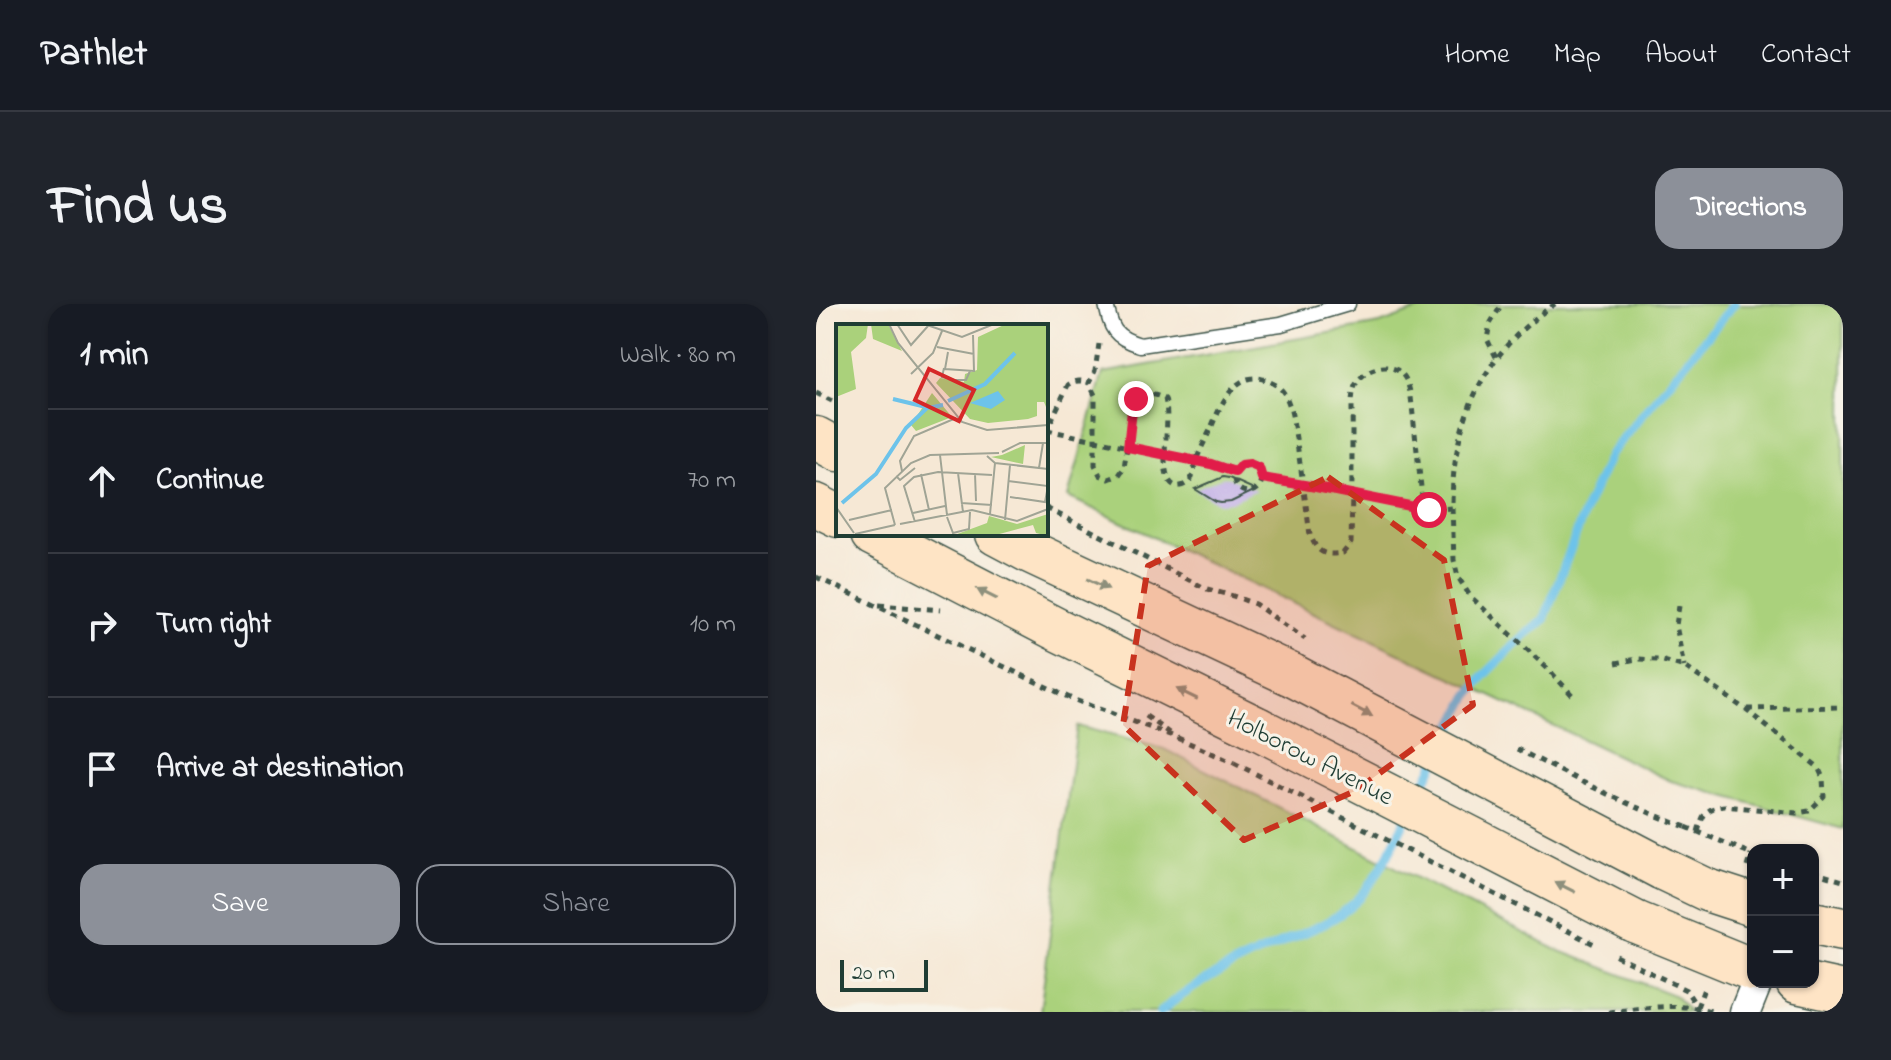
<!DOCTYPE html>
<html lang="en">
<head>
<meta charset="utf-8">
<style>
	:root { --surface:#171b24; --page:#20242c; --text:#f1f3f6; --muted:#9ea1a6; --line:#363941; --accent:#8c9099 }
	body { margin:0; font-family:"Indie Flower",sans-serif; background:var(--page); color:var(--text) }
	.controls { position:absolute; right:24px; bottom:24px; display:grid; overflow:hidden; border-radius:16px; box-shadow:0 2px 6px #0004 }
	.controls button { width:72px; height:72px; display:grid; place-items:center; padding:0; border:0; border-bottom:2px solid var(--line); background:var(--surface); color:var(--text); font:40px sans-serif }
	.scale { position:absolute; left:24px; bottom:20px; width:88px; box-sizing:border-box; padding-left:8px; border:4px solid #1f3d34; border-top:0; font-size:22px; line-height:28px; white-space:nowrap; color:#1f3d34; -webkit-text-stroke:6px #f7f3e8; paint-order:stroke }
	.stop { position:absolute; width:24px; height:24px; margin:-18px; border:6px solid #e11d48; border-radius:50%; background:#fff }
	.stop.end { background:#e11d48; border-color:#fff; box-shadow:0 2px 8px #0008 }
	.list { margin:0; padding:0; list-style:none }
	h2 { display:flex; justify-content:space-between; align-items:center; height:104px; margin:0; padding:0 32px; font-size:34px }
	h2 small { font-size:26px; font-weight:400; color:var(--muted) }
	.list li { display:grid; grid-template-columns:52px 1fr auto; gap:24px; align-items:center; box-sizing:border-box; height:144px; padding:0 32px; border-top:2px solid var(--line) }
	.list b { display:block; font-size:30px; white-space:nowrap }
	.list em { font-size:26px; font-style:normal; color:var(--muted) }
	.actions { display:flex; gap:16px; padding:24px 32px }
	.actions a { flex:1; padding:18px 0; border:2px solid var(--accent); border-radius:24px; text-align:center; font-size:28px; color:var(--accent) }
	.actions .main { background:var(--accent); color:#fff }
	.icon { flex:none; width:44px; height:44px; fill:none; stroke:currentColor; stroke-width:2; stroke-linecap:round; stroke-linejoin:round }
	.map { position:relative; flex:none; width:1027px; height:708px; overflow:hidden; border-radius:24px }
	header { display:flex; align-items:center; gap:48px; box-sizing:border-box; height:112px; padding:0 40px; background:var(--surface); border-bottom:2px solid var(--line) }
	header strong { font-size:38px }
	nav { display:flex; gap:44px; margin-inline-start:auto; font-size:28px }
	.intro { display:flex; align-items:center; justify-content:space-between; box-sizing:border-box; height:192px; padding:0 48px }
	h1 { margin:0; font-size:56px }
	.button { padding:20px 36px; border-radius:24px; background:var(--accent); color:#fff; font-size:28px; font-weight:700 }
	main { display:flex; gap:48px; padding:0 48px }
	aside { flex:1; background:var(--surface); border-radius:24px; box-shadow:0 2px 6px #0004 }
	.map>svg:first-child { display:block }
</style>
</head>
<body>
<header>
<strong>Pathlet</strong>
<nav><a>Home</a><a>Map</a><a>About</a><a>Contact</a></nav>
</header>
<div class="intro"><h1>Find us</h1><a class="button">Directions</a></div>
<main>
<aside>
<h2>1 min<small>Walk · 80 m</small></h2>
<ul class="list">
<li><svg class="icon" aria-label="ahead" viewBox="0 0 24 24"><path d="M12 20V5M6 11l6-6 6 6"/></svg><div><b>Continue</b></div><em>70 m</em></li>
<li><svg class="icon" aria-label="right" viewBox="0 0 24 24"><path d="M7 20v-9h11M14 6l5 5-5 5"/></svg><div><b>Turn right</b></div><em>10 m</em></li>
<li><svg class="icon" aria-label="arrive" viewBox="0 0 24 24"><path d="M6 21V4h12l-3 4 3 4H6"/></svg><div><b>Arrive at destination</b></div></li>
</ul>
<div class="actions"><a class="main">Save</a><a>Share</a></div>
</aside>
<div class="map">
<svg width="1027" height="708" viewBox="0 0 1027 708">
	<rect width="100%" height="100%" fill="#f7f3e8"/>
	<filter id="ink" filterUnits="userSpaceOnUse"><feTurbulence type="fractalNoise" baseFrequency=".0125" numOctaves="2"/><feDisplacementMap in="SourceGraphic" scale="16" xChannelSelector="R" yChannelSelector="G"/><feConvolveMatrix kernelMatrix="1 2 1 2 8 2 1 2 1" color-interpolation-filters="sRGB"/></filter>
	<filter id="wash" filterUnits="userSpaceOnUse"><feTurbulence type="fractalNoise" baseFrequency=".006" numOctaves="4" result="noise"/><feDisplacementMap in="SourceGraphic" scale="32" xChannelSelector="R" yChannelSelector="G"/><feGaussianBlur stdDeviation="1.8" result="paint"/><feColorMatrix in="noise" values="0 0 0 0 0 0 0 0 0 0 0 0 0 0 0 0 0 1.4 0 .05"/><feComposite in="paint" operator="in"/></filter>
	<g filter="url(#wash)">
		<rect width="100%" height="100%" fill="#f6e8d5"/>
		<g fill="#aad17b" stroke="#648758" stroke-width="2">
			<polygon points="618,0 1027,0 1027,525 855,477 252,193 287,69 564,20"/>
			<polygon points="261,422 348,445 739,645 860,692 873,708 224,708"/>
		</g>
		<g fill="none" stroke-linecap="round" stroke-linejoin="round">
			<g stroke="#6dc3ea" stroke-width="9">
				<polyline points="628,439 652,393 668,372 709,331 728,316 771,201 794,150 918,0"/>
				<polyline points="601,493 620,456"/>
				<path d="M344,708c32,-27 73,-48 111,-65 30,-14 68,-25 90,-51 20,-23 32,-52 46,-79"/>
			</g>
		</g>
		<g id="blocks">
			<polygon fill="#bba7e7" points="407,173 413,174 440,186 415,198 405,199 400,198 379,185"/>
		</g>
	</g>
	<g filter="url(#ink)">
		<use href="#blocks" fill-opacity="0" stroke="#3f574c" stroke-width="2"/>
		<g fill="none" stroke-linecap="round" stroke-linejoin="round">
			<defs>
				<path id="service" d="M290,0c5,25 8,33 34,41l141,-21 67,-20"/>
				<polyline id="minor" points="929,708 941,678"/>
				<g id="secondary">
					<polyline points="0,134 22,146"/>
					<polyline points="0,201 22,212"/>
					<polyline points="56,230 240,325 441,424"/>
					<polyline points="180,230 212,247 476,371"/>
					<polyline points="847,565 891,586 937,601"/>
					<polyline points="819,618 937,666"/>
					<polyline points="997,619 1027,625"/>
					<polyline points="981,678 1027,688"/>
				</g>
			</defs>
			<use href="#service" stroke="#3f574c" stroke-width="17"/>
			<use href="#minor" stroke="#3f574c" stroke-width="33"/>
			<use href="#secondary" stroke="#3f574c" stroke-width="45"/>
			<g stroke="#3f574c" stroke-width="5" stroke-dasharray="6 6" stroke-linecap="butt">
				<path d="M283,40l-4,27 -6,12 6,12v70l5,10 9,4 10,-4 5,-7 8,-58 4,-11c11,-6 17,-6 29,0 6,25 -5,58 3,79 5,12 16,10 23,1 3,-6 3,-12 5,-18 4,-11 10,-22 15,-33 11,-27 28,-65 63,-44 6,3 10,8 12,13 7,14 8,32 11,47 5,31 9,61 13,91 8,18 13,21 33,18l8,-10c1,-38 1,-76 1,-113 1,-13 -2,-32 3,-44 7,-15 27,-24 42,-16 10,6 12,17 14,27l11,99 7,14 23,-2c0,-87 30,-155 103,-204"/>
				<polyline points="680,53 671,35 674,20 686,0"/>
				<polyline points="0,89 22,100"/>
				<polyline points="231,126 395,160 419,168"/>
				<path d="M230,128l22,-47c7,-5 12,-5 21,-2"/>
				<circle cx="432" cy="174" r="14"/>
				<polyline points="446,174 500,183 613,206"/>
				<polyline points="230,204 391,285 417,292 439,300 489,335"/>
				<polyline points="636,204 638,256 642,273 654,292 732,365 759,394"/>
				<polyline points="0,273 256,395 362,434 418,459"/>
				<polyline points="63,301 125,306"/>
				<polyline points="863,302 860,321 868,363"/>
				<path d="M800,359l21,-4 23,1 25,7 61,43 72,57 5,11 1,18 -15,15 -12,2 -72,-7c-20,2 -22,8 -27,26"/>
				<polyline points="931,405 1027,403"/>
				<polyline points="330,412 354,429"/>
				<polyline points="870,523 936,550"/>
				<polyline points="931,563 935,550"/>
				<polyline points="997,568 1027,577"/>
				<polyline points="800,652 870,686 881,703 881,708"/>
				<polyline points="881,703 889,682"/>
				<path d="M793,708c35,-4 71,-10 106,0"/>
			</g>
			<use href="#service" stroke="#fff" stroke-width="14"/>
			<use href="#minor" stroke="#fff" stroke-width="30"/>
			<use href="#secondary" stroke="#fee4c5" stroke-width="42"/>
			<defs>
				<g id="secondary-bridge">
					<polyline points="476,371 847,565"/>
					<polyline points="441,424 819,618"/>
				</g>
			</defs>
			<use href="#secondary-bridge" stroke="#3f574c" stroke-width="45" stroke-linecap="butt"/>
			<g stroke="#3f574c" stroke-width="5" stroke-dasharray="6 6" stroke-linecap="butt">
				<path d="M701,445c55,28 111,57 169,78"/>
				<polyline points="418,459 782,642"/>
			</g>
			<use href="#secondary-bridge" stroke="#fee4c5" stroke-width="42"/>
		</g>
		<defs><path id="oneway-solid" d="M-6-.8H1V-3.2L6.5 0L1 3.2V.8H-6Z" transform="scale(2)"/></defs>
		<g fill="#8e907c">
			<use href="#oneway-solid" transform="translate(282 280) rotate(25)"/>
			<use href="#oneway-solid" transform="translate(171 290) rotate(-153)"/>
			<use href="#oneway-solid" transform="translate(371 390) rotate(-154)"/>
			<use href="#oneway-solid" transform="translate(546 407) rotate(28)"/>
			<use href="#oneway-solid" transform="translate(749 583) rotate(-153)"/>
		</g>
	</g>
	<g fill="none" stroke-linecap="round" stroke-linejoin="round" filter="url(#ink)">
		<polyline stroke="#e11d48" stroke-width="10" points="320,95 316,106 312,143 395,160 419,168 425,161 434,160 443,164 446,174 500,183 613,206"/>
	</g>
	<path fill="#c8321e" fill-opacity="0.2" stroke="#c8321e" stroke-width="6" stroke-dasharray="16 10" stroke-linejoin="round" d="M512,173l116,83 29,145 -118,86 -111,49 -121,-115 25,-159z"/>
	<g text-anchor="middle" stroke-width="6" stroke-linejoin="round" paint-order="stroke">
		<g font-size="26" fill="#1f3d34" stroke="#f7f3e8">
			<text transform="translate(495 452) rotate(27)" y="9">Holborow Avenue</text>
		</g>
	</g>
	<g transform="translate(20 20)">
		<rect width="212" height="212" fill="#f6e8d5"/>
		<path d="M0,0h32l-2,14 -15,14 5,37 -20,8zM35,0h17l14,27 -29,-12zM170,0h42v88l-4,-10h-7v14l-9,3 -40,4 -18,-4 -34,-36 4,-5 24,4 1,-8 12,-4 1,-33zM96,69l20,24 -36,14 -5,-6zM189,121l-2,19 -32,-7 11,-2zM212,190v22l-12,-3 -3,-8 -41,11h-40l35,-13 2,-7 28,8z" fill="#aad17b"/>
		<path d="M162,67l7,9 -14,9 -21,-6z" fill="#6dc3ea"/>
		<path fill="none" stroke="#6dc3ea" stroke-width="4" d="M57,75l33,8M112,77l37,-17 30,-31M6,179l34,-29 30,-46 21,-20 16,-3"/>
		<path fill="none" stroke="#a0a495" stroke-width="2" d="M53,0l9,19 64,79 25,8 61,-5M61,0l14,21 17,-19M88,0l38,13 32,-13M101,23l37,7M112,28l-3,17 29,2 -1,-36M108,44l-2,9 12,3h12l4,-9M75,50l22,-21 9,-22M166,128l18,-9h28M104,131l7,60M151,132l8,7 53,6M203,144l4,-25M66,147l-2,-10 14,-25 42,-18M122,149l5,39M85,150l8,36M139,150l1,27M60,152l4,4 15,-12M172,157l40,5 -3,16 -35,-5M125,179l31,2M0,183l18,26M77,189l32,-7M154,190l5,-51M111,193l6,16 16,-4 1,-17M13,196l43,-10M169,196l5,-55M79,198l-11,-36 10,-9 24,-5 54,3M64,200l72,-14 45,11 31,-12M59,201l-10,-37 26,-25 19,-8 69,-2M19,210l40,-9"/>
		<path fill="#d62828" fill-opacity="0.15" stroke="#d62828" stroke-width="4" d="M93,45l45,21 -15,31 -44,-21z"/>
		<rect width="212" height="212" fill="none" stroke="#1f3d34" stroke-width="4"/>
	</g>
</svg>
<div class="controls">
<button>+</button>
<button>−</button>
</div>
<div class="scale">20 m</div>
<div class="stop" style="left:613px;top:206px"></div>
<div class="stop end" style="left:320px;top:95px"></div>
</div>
</main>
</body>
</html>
